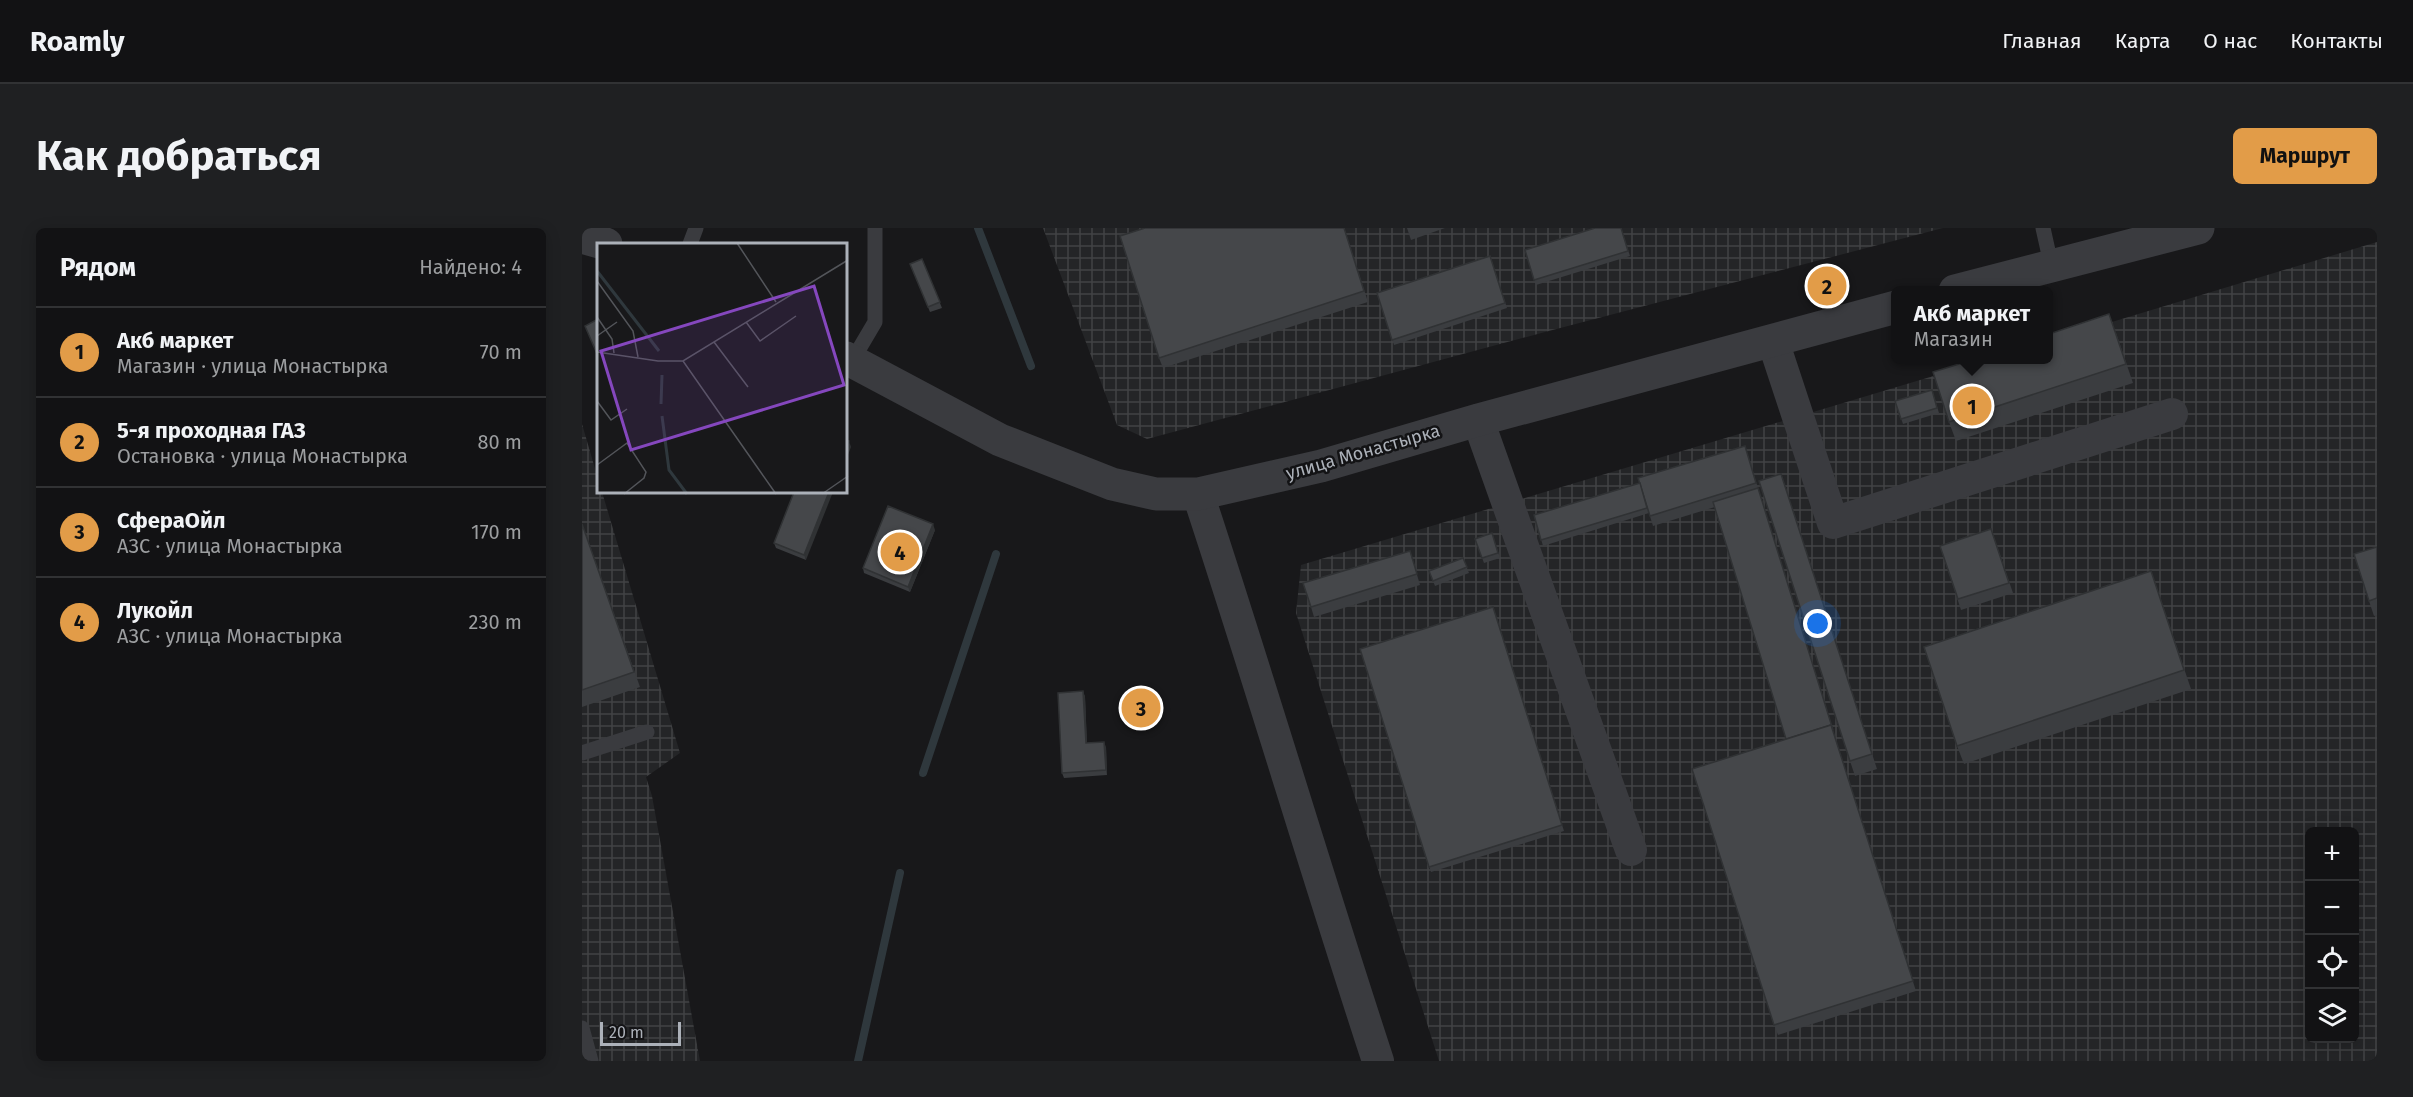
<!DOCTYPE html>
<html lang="ru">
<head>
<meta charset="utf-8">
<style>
	:root { --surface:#121214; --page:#1f2022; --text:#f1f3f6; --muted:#9c9ea0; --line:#313234; --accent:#e29c48 }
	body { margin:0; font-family:"Fira Sans",sans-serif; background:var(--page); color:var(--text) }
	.controls { position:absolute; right:18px; bottom:18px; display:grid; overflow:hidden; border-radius:9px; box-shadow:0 3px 15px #0003 }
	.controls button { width:54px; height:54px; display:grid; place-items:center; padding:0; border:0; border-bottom:2px solid var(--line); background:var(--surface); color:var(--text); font:30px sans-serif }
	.scale { position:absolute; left:18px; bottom:15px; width:81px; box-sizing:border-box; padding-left:6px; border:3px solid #acb1b9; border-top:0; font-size:16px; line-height:21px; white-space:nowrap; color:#acb1b9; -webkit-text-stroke:4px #131315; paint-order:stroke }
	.you { position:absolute; left:1236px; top:396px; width:21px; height:21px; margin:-15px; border:4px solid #fff; border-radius:50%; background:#1a73e8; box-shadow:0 0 0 9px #1a73e833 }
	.badge { display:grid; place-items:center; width:39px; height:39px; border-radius:50%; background:var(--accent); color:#111; font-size:20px; font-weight:700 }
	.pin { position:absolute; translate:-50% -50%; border:3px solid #fff; box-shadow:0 2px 6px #0006 }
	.popup { position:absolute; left:1309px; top:58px; width:162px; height:78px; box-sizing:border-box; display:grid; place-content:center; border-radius:9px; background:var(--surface); filter:drop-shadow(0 2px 4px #0005); font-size:20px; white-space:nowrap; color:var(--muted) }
	.popup b { font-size:22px; color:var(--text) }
	.popup::after { content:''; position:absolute; left:50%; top:100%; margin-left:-12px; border:12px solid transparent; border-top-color:var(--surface) }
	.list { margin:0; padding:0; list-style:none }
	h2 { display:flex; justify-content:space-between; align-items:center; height:78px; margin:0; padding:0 24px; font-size:26px }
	h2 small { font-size:20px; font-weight:400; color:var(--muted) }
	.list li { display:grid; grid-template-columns:39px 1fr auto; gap:18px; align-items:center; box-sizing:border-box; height:90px; padding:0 24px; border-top:2px solid var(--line) }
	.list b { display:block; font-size:22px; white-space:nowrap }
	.list p { margin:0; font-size:20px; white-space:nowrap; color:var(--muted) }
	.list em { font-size:20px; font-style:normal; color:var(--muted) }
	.icon { flex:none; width:33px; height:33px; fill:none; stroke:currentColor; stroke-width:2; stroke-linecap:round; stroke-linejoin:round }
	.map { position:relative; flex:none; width:1795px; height:833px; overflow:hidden; border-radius:9px }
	header { display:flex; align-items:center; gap:36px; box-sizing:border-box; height:84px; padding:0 30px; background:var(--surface); border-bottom:2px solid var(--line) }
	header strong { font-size:28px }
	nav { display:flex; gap:33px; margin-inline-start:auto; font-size:21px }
	.intro { display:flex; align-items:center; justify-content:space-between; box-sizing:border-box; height:144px; padding:0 36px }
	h1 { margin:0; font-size:42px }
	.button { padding:15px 27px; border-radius:9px; background:var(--accent); color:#111; font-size:21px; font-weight:700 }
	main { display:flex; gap:36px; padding:0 36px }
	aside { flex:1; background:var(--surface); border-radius:9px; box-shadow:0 3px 15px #0003 }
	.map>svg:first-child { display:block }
</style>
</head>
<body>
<header>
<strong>Roamly</strong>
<nav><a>Главная</a><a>Карта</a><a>О нас</a><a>Контакты</a></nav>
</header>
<div class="intro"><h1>Как добраться</h1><a class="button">Маршрут</a></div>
<main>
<aside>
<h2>Рядом<small>Найдено: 4</small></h2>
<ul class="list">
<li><span class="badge">1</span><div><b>Акб маркет</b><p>Магазин · улица Монастырка</p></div><em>70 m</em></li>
<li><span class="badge">2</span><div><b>5-я проходная ГАЗ</b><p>Остановка · улица Монастырка</p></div><em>80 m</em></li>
<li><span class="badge">3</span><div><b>СфераОйл</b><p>АЗС · улица Монастырка</p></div><em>170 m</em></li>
<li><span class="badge">4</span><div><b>Лукойл</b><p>АЗС · улица Монастырка</p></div><em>230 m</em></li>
</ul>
</aside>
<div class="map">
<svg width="1795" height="833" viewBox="0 0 1795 833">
	<defs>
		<pattern id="industrial-grid" width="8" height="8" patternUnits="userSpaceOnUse" patternTransform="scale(1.5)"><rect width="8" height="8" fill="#242527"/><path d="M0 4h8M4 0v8" fill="none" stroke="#414244"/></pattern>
	</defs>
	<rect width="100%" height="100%" fill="#18181a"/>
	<g fill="url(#industrial-grid)" fill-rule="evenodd">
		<polygon points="461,0 1361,0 963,104 565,211 535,197"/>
		<path d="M1795,14v819h-938l-143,-448 5,-48 686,-205h61l1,-19zM1728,604h44v206h-44z"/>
		<polygon points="0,196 16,251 16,264 20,264 98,525 64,549 70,568 118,833 0,833"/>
	</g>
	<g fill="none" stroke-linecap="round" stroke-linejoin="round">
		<g stroke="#2f383d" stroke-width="8">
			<polyline points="396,0 449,138"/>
			<polyline points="341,545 414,326"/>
			<polyline points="276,833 318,645"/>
		</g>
		<g stroke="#3a3b3f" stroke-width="15">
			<polyline points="1461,0 1469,36"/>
			<polyline points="108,16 114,0"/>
			<polyline points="270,133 293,94 293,0"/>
			<polyline points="0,525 65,504"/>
			<polyline points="0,800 9,833"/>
		</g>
		<g stroke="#3a3b3f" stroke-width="32">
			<polyline points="1191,113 1251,295 1590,186"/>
			<polyline points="896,192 1049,622"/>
			<path d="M616,266c62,188 118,378 180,567"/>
		</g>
		<g stroke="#3a3b3f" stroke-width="33">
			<polyline points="0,9 24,16"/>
			<polyline points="1373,63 1616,0"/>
			<polyline points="264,130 418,212 530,256 574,266 616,266 739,238 896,192 1314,79"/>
		</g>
	</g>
	<g fill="#3b3d40">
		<polygon points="762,0 786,74 581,140 577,130"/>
		<polygon points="825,0 863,0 829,12"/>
		<polygon points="1039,0 1048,28 954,57 943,22"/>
		<polygon points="908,28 925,80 812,117 795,65"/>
		<polygon points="340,31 360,80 348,84 328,36"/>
		<polygon points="1534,105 1551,155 1374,213 1367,194"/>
		<polygon points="1350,162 1357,185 1321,196 1313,173"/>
		<polygon points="1163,218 1252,507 1334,763 1196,807 1192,797 1204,511 1133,279 1071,298 1067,285 961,318 952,287 1058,255"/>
		<polygon points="1199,246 1295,541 1273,548 1268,533"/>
		<polygon points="212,264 224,332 194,320 192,315"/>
		<polygon points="0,296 58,459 0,479"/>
		<polygon points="1409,301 1431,365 1379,382 1358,318"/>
		<polygon points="353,302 328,364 282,345 281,340"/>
		<polygon points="910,305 918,330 902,335 893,311"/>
		<polygon points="1795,319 1795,387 1792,388 1787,373"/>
		<polygon points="881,330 887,345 853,358 847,343"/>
		<polygon points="831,333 838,357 732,389 729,379"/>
		<polygon points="1569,343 1609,461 1382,536 1375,518"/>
		<polygon points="911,379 982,603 849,644 778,421"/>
		<polygon points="501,463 503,469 505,515 524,519 525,547 482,550 480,545"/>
	</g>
	<g fill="#303234">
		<polygon points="267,213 269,219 264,232 264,222"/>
		<polygon points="1199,246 1204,261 1295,541 1290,526"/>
		<polygon points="247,264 251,264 224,332 222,327"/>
		<polygon points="351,296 353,302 328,364 326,359"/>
		<polygon points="501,463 503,469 505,521 504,515"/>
		<polygon points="522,514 524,519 525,547 524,542"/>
	</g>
	<g fill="#45474a" stroke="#303234" stroke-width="1.5">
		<polygon points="563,0 762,0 782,63 577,130 538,8"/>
		<polygon points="1013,0 1039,0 1046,23 952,52 943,22"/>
		<polygon points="908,28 923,75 810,112 795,65"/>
		<polygon points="340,31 358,74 346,79 328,36"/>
		<polygon points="1527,86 1544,136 1367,194 1351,144 1390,132 1467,132 1467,106"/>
		<polygon points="16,91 16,128 3,98"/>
		<polygon points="1350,162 1355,180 1319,191 1313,173"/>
		<polygon points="264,212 267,213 264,222"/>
		<polygon points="1163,218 1174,255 1068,288 1056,250"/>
		<polygon points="1199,246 1290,526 1268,533 1177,253"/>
		<polygon points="1058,255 1065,280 959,312 952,287"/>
		<polygon points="1176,260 1251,502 1249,497 1204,511 1131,274"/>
		<polygon points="212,264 247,264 222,327 192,315"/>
		<polygon points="306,278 351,296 326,359 281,340"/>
		<polygon points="0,296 52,444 0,462"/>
		<polygon points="1409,301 1427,355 1376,371 1358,318"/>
		<polygon points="910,305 916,325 900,330 893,311"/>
		<polygon points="1795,319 1795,370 1787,373 1772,326"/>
		<polygon points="828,323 835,346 729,379 721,355"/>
		<polygon points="881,330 885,339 851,353 847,343"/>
		<polygon points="1569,343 1602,442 1375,518 1342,419"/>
		<polygon points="911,379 980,597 847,639 778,421"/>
		<polygon points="501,463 504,515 522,514 524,542 480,545 476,465"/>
		<polygon points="1249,497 1331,753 1192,797 1110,541"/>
	</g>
	<g text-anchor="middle" stroke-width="5" stroke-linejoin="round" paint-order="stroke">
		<g font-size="18" fill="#acb1b9" stroke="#131315">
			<text transform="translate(781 224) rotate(-16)" y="6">улица Монастырка</text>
		</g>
	</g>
	<g transform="translate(15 15)">
		<rect width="250" height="250" fill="#18181a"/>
		<path fill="none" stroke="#2f383d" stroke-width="3" d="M0,28l62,80M64,161l1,-29M65,173l7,54 18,24"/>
		<path fill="none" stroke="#53555a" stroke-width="1.5" d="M140,0l39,59M0,38l36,50 5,26M0,74l15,22 2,14M149,79l14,19 36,-25M0,93l20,-14M117,99l34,45M0,109l61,9h25l165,-101M86,118l93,133M0,158l14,19 16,-11M0,222l30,-22 19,29 -2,6 -20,16M225,251l26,-18"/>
		<path fill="#8547be" fill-opacity="0.15" stroke="#8547be" stroke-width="3" d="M217,43l30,99 -213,65 -30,-99z"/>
		<rect width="250" height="250" fill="none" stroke="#acb1b9" stroke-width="3"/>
	</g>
</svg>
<div class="controls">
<button>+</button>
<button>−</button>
<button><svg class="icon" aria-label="locate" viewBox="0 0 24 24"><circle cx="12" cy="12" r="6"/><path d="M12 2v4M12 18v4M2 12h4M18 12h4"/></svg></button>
<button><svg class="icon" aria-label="layers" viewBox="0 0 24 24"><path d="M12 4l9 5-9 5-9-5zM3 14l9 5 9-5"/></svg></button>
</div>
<div class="scale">20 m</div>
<div class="you"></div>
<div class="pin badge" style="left:1390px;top:178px">1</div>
<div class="popup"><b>Акб маркет</b>Магазин</div>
<div class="pin badge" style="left:1245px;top:58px">2</div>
<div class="pin badge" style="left:559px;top:480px">3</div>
<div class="pin badge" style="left:318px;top:324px">4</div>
</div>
</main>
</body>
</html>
